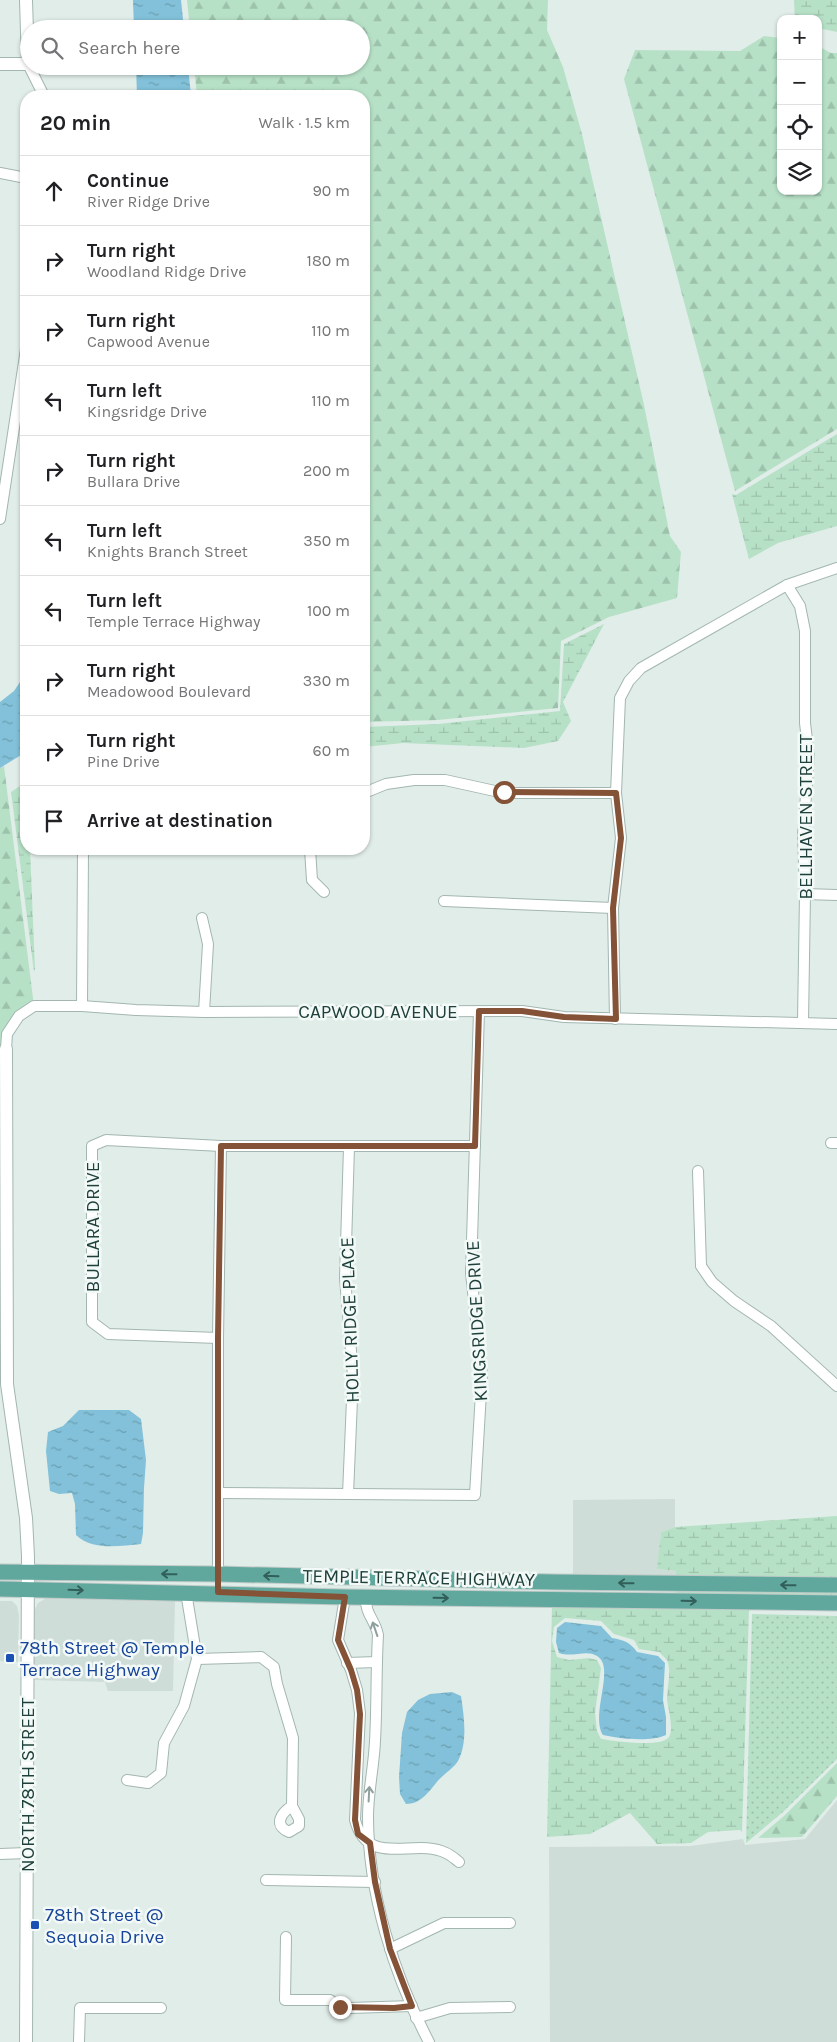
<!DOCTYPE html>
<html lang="en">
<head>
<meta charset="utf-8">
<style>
	:root { --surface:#fff; --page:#f6f6f6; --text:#202124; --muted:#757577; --line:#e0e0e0 }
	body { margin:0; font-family:Karla,sans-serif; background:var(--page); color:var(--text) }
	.controls { position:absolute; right:15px; top:15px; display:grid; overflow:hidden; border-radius:10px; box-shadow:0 1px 4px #0004 }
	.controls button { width:45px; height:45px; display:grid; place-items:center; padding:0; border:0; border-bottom:1px solid var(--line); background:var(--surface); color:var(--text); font:25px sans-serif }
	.stop { position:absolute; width:15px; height:15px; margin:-11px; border:4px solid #845236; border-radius:50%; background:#fff }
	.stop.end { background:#845236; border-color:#fff; box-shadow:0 1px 5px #0008 }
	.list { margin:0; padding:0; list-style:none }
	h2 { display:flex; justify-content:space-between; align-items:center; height:65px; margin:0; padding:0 20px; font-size:21px }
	h2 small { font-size:16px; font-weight:400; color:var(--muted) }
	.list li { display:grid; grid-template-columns:32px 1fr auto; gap:15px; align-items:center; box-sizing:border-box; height:70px; padding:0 20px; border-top:1px solid var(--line) }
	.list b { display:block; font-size:19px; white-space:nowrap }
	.list p { margin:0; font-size:16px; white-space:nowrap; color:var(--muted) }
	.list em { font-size:16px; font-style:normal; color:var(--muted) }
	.icon { flex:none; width:28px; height:28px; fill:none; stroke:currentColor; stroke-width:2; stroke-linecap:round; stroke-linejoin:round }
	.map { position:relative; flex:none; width:837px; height:2042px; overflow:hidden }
	.search { position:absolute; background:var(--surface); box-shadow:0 1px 4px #0004; left:20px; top:20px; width:350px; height:55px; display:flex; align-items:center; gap:12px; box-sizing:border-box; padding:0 18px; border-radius:28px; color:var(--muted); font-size:19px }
	.panel { position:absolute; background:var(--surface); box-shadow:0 1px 4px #0004; left:20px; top:90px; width:350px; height:765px; border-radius:20px }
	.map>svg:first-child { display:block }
</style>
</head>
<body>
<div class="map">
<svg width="837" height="2042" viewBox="0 0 837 2042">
	<defs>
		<pattern id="grass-dots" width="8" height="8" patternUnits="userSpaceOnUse" patternTransform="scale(1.25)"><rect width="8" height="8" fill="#b7e1c7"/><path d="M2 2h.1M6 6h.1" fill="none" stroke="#9dc2ac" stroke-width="1.8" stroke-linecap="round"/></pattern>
		<pattern id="forest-firs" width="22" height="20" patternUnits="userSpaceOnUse" patternTransform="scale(1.25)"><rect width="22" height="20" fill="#b7e1c7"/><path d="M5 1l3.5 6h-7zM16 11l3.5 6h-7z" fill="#9dc2ac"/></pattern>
		<pattern id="wetland-marsh" width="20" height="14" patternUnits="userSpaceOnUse" patternTransform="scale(1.25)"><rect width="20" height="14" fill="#b7e1c7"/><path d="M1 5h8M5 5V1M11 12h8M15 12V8" fill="none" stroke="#9dc2ac"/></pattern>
		<pattern id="water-ripples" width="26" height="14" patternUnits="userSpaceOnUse" patternTransform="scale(1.25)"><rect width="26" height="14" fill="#82c1d9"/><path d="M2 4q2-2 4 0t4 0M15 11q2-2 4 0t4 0" fill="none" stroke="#6a9eb1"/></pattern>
	</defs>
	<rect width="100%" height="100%" fill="#e1ede9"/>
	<g fill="#cfddd8">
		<polygon points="675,1499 675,1527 661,1532 658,1569 676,1571 676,1579 573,1578 573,1500"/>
		<polygon points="48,1597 175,1600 173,1691 108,1691 105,1682 34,1680 34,1611 38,1603"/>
		<polygon points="0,1601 12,1601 17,1606 19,1615 18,1662 0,1661"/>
		<polygon points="837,1800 837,2042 550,2042 549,1847 690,1846 743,1839 745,1845 805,1839"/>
	</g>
	<polygon fill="url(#grass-dots)" points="752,1614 837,1616 837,1759 783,1812 746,1843"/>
	<g fill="url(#forest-firs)">
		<polygon points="187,0 548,0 547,30 563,67 582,134 644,405 670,536 681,552 677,598 609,617 561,641 558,708 438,720 364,722 364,96 197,96 194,66 361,66 361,29 190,29"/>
		<polygon points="764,36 781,38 781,191 818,191 818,46 831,53 837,53 837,429 735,491 624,79 635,50 740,51"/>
		<polygon points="4,766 34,1006 19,1016 0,1065 0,768"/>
		<polygon points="837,1763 837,1796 802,1837 758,1838 784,1816"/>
	</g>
	<g fill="url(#wetland-marsh)" fill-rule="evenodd">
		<polygon points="794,0 837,0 837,32 818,28 818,19 795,19"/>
		<polygon points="837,434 837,526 778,543 749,559 732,494 736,495"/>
		<polygon points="604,624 563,702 571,721 558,741 524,748 403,743 364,747 364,727 438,724 560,711 564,644"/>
		<polygon points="26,780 26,849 30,849 35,969 34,972 11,792 23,784"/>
		<polygon points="837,1516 837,1580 676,1579 676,1571 657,1569 661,1532 675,1527"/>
		<polygon points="676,1589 837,1590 837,1598 675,1596"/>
		<path d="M552,1605l285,3v3l-85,-2 -3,2 -7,221 -2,-2 -32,2 -17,11 -34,1 -27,-31 -40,21 -43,3zM565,1618l36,3 13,13 20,6 5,9 20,3 8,8c5,12 0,26 0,39 1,9 7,30 2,38 -7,11 -56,4 -68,2l-4,-8 -2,-18 6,-45 -4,-8 -8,-2 -20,2 -12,-3 -5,-16 2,-14z"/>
	</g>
	<g fill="url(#water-ripples)">
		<polygon points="133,0 181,0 184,29 134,29"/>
		<polygon points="136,66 188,66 191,96 137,96"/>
		<polygon points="26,673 26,752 0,768 0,702 14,691"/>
		<path d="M79,1410h50l12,9 5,41 -2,28 -1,45 -2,11c-21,2 -49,7 -65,-9l-1,-31 -3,-11 -13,1 -9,-3 -4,-40 2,-19 15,-6z"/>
		<path d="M565,1622l36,4 11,12c12,2 18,4 25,14l21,4 7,7 -2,37 3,17v18c-15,7 -46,4 -63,0 -13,-21 13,-68 -6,-79 -11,-7 -24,2 -38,-3l-3,-11 1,-14z"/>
		<path d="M452,1692l9,4c3,20 7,46 -3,65 -4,7 -17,15 -22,22 -8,10 -16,21 -30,21l-6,-10 -1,-17 3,-44 5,-21 11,-12 12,-6z"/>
	</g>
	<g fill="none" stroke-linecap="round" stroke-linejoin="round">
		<defs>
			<g id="minor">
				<polyline points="29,66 44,96"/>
				<polyline points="0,173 26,178"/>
				<polyline points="0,519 26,349"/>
				<polyline points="787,585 800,606 805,631 805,723 809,756 803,835 805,894 803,1022"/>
				<polyline points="364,793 386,784 414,780 445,780 504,793 616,793"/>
				<polyline points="310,849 312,880 324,892"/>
				<polyline points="805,894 837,895"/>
				<polyline points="444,901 613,908"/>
				<polyline points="202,918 208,944 204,1012"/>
				<polyline points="82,1006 83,849"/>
				<polyline points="615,1019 613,908 621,838 616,793 620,698 629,681 641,668 787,585 837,568"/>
				<polyline points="6,1049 7,1034 19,1016 34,1006 82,1006 136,1010 204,1012 522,1011 564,1017 837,1024"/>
				<polyline points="831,1143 837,1143"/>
				<polyline points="698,1171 701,1266 712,1282 734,1301 771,1326 837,1386"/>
				<polyline points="218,1338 108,1334 92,1322 92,1146 106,1140 221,1146 475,1146"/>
				<polyline points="219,1493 475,1495 482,1375 471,1273 479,1011"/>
				<polyline points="348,1494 353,1376 345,1278 349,1147"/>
				<polyline points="218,1574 218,1338 221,1146"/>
				<path d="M345,1597l-7,43 13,30 6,20 3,23 -5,107c13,49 60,17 91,33 5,2 9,6 13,9"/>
				<path d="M366,1597c-1,18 9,22 12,38 -2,35 -1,71 -3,106 -1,25 -7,50 -7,76 0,75 26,159 61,225"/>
				<path d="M197,1659l64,-2 13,10 3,17 16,54 -1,68c-11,7 -19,19 -3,26l10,-6v-7l-7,-13"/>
				<polyline points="347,1663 377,1662"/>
				<polyline points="127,1780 148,1783 161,1773 164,1743 184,1706 197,1659 186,1592"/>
				<polyline points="0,1854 27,1853"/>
				<polyline points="266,1880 375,1882"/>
				<polyline points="286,1937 285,2000 330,2000 340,2007 350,2008 412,2006"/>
				<polyline points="390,1949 444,1923 510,1923"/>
				<polyline points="416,2018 450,2008 510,2007"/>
				<polyline points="79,2042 80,2008 161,2008"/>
			</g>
			<g id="tertiary">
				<polyline points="0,64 28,64 26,0"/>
				<polyline points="6,1049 7,1384 26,1518 28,1556 26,2042"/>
			</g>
			<g id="primary">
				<polyline points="0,1572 218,1574 554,1582 837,1585"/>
				<polyline points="0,1589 345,1597 837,1603"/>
			</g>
		</defs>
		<use href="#minor" stroke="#a3b6b1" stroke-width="12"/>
		<use href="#tertiary" stroke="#a3b6b1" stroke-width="14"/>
		<use href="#primary" stroke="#c0cac8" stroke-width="17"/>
		<use href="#minor" stroke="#fff" stroke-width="10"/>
		<use href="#tertiary" stroke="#fff" stroke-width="12"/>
		<use href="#primary" stroke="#60a89e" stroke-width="15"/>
	</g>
	<defs><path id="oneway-shaft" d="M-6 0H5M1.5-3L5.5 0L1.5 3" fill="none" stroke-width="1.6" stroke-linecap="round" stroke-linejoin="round" transform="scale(1.25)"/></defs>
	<g stroke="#325f59">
		<use href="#oneway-shaft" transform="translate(169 1574) rotate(-179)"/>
		<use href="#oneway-shaft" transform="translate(271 1576) rotate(-178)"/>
		<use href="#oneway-shaft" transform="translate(626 1583) rotate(-179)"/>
		<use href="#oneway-shaft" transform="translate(788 1585) rotate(-179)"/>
		<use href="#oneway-shaft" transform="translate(76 1590) rotate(2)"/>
		<use href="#oneway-shaft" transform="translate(441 1598) rotate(1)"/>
		<use href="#oneway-shaft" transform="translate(689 1601) rotate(1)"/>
	</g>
	<g stroke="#8fa09d">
		<use href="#oneway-shaft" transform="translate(375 1629) rotate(-109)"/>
		<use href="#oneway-shaft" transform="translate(369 1794) rotate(-87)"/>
	</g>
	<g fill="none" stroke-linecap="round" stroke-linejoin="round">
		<polyline stroke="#845236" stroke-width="6" points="340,2007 394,2008 412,2006 390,1949 375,1882 370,1843 358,1834 355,1820 360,1714 357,1690 351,1670 338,1640 345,1597 218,1592 218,1338 221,1146 475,1146 479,1011 522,1011 564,1017 616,1019 613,908 621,838 616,793 504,792"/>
	</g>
	<g fill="#1a4fb4" stroke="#f2f9f6" stroke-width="2">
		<rect x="5" y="1653" width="10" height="10" rx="2.5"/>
		<rect x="30" y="1920" width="10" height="10" rx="2.5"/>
	</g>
	<g text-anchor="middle" stroke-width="5" stroke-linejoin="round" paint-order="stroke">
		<g font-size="19" fill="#1f403b" stroke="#f2f9f6">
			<text transform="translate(805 817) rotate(-90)" y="7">BELLHAVEN STREET</text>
			<text x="378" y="1018">CAPWOOD AVENUE</text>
			<text transform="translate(92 1227) rotate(-90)" y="7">BULLARA DRIVE</text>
			<text transform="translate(349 1320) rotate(-92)" y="7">HOLLY RIDGE PLACE</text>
			<text transform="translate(476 1321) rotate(-93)" y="7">KINGSRIDGE DRIVE</text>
			<text transform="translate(419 1577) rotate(1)" y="7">TEMPLE TERRACE HIGHWAY</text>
			<text transform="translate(27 1785) rotate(-90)" y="7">NORTH 78TH STREET</text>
		</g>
		<g font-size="19" fill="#164399" stroke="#f2f9f6" text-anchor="start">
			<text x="20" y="1654">78th Street @ Temple<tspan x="20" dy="22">Terrace Highway</tspan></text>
			<text x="45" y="1921">78th Street @<tspan x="45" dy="22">Sequoia Drive</tspan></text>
		</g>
	</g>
</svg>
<div class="controls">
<button>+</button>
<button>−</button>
<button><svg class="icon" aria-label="locate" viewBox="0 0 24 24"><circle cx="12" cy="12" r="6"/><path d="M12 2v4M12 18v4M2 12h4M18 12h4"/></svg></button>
<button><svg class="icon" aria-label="layers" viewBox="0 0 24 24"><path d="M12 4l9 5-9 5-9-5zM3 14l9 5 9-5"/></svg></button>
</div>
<div class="stop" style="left:504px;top:792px"></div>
<div class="stop end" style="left:340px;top:2007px"></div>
<div class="search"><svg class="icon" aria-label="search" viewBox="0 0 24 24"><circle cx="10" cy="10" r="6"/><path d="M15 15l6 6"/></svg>Search here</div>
<section class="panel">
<h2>20 min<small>Walk · 1.5 km</small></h2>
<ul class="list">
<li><svg class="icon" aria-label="ahead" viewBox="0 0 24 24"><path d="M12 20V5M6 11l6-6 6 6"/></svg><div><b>Continue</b><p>River Ridge Drive</p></div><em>90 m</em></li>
<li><svg class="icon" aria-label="right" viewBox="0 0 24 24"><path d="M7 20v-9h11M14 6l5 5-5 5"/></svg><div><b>Turn right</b><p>Woodland Ridge Drive</p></div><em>180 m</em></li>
<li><svg class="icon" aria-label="right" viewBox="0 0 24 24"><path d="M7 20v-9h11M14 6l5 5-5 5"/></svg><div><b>Turn right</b><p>Capwood Avenue</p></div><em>110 m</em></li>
<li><svg class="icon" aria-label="left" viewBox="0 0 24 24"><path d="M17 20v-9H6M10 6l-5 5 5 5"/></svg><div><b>Turn left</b><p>Kingsridge Drive</p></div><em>110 m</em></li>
<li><svg class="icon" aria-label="right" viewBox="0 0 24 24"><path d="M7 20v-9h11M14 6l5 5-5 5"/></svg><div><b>Turn right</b><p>Bullara Drive</p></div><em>200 m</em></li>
<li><svg class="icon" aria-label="left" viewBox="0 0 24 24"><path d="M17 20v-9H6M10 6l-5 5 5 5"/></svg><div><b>Turn left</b><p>Knights Branch Street</p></div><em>350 m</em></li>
<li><svg class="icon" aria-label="left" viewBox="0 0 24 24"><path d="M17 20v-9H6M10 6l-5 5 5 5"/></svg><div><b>Turn left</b><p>Temple Terrace Highway</p></div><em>100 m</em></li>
<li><svg class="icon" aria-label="right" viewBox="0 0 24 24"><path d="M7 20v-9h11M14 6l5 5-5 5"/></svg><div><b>Turn right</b><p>Meadowood Boulevard</p></div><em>330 m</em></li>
<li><svg class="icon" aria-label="right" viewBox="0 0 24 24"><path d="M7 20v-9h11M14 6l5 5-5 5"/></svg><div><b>Turn right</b><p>Pine Drive</p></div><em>60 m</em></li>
<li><svg class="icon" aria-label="arrive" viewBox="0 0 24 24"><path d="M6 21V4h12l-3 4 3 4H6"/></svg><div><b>Arrive at destination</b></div></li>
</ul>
</section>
</div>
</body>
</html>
